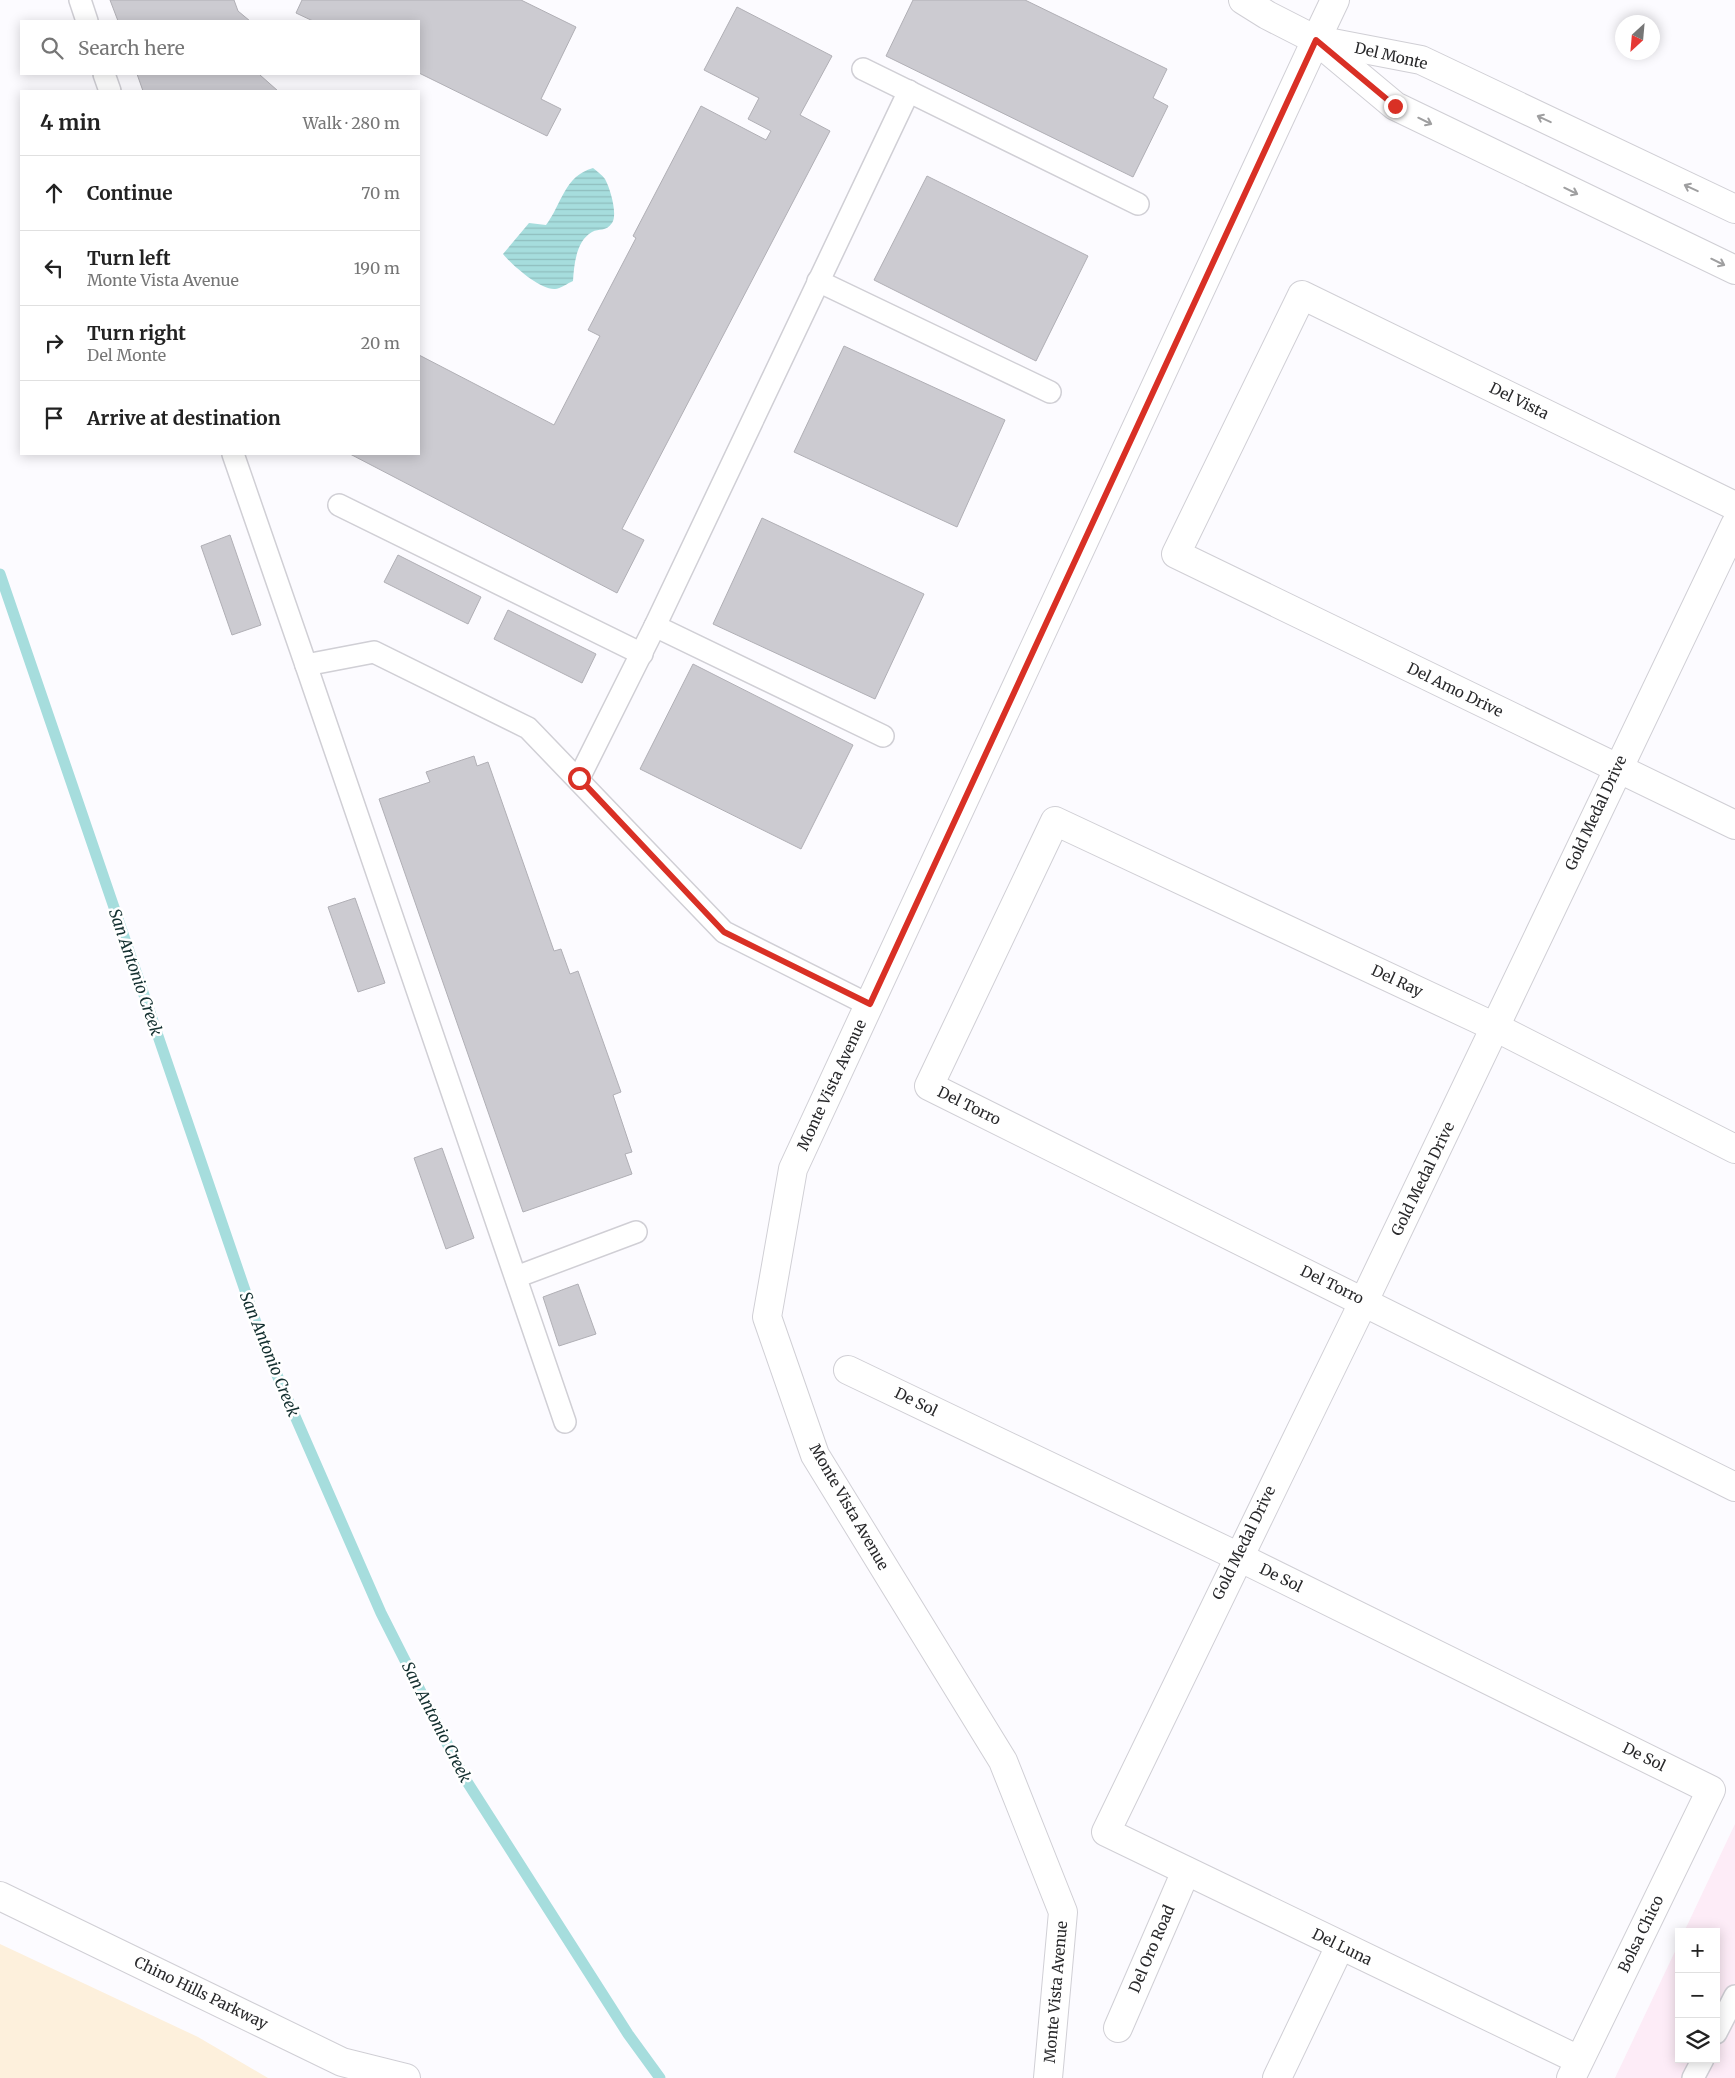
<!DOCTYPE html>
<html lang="en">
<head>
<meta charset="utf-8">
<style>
	:root { --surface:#fff; --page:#f6f6f6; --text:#222; --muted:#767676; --line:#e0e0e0 }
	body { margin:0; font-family:Merriweather,serif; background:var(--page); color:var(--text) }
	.controls { position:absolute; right:15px; bottom:15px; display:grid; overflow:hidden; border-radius:0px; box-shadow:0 2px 12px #0003 }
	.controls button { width:45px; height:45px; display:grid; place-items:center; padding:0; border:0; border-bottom:1px solid var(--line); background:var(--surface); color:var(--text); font:25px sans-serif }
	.compass { position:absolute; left:1615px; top:15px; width:45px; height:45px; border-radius:50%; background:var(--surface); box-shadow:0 2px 12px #0003; rotate:206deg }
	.stop { position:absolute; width:15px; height:15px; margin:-11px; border:4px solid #d93025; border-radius:50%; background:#fff }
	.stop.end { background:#d93025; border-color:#fff; box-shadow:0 1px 5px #0008 }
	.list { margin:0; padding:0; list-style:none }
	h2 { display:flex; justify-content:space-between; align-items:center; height:65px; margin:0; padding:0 20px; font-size:21px }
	h2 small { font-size:16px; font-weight:400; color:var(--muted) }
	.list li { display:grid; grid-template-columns:32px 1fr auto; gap:15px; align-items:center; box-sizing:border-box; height:75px; padding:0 20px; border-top:1px solid var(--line) }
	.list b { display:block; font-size:19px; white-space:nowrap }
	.list p { margin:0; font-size:16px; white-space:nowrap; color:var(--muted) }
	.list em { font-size:16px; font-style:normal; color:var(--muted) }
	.icon { flex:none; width:28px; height:28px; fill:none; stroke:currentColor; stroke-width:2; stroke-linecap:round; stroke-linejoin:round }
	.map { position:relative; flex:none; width:1735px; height:2078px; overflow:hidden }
	.search { position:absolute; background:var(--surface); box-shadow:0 2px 12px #0003; left:20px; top:20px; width:400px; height:55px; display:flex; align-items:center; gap:12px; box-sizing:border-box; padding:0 18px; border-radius:0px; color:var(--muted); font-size:19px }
	.panel { position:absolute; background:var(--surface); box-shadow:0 2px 12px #0003; left:20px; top:90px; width:400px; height:365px; border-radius:0px }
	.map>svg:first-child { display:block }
</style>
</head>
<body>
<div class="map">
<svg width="1735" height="2078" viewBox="0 0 1735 2078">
	<defs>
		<pattern id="water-rules" width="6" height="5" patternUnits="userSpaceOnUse" patternTransform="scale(1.25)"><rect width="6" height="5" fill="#a6dddd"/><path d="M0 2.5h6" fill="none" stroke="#8fbebe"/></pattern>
	</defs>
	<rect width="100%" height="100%" fill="#fcfbff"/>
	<polygon fill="#fdecf7" points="1735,1824 1735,2078 1615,2078 1679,1943 1679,2059 1716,2059 1716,1932 1684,1932"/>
	<polygon fill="#fdf0dc" points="0,1944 198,2037 268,2078 0,2078"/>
	<path fill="url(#water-rules)" d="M593,168c4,3 9,7 12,11 5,9 13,35 7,44 -6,9 -13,5 -20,9 -16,9 -18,33 -19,49 -5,2 -13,8 -18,8 -15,1 -43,-24 -52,-35l26,-31 17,2c16,-21 18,-49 47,-57z"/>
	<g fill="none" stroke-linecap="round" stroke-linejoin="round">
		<polyline stroke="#a6dddd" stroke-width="11" points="0,574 263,1343 381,1613 464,1777 628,2034 660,2078"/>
	</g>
	<g fill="#cccbd1" stroke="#b0afb5">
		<polygon points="110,0 234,0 238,11 250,21 118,21"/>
		<polygon points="302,0 521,0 576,27 541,99 561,109 547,136 419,73 419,21 313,21 296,13"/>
		<polygon points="913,0 1025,0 1167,69 1153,98 1168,106 1133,177 886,56"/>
		<polygon points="737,7 832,56 800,115 830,131 622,529 644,540 617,593 350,454 419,454 419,355 554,425 600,336 588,330 636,238 633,236 701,106 766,140 771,131 748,119 759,98 704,70"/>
		<polygon points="137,74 261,74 260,75 278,91 143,91"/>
		<polygon points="927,176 1088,256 1036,361 874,280"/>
		<polygon points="844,346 1005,420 957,527 794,452"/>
		<polygon points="762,518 924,594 875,699 713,624"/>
		<polygon points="230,535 261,625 232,635 201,546"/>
		<polygon points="398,555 481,597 468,624 384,582"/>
		<polygon points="508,610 596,654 582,683 494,639"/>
		<polygon points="693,664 853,745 801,849 640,769"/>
		<polygon points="474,756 477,766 488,762 554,951 561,949 570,974 578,971 621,1092 613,1095 632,1152 625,1154 632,1174 523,1212 379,799 430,782 426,772"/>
		<polygon points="355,898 385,983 358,992 328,907"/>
		<polygon points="442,1148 474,1238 446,1249 414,1158"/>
		<polygon points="578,1284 596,1334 559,1346 543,1297"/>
	</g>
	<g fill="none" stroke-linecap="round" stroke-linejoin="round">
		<defs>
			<g id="lane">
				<polyline points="80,0 87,21"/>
				<polyline points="863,69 1138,204"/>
				<polyline points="104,74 110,91"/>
				<polyline points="818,281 1050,392"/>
				<polyline points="233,454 306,665 374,652 528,728 724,932 869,1005"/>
				<polyline points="339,505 642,654"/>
				<polyline points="655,626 883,736"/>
				<polyline points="306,665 565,1422"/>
				<polyline points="579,778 655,626 909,91"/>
				<polyline points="516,1277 636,1232"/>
				<polyline points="1716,2033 1735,1996"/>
				<polyline points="1693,2078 1703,2059"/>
			</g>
			<g id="street">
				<polyline points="1316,40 1395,106 1735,270"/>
				<polyline points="1316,40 1335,0"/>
				<polyline points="1317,40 1421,60 1735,209"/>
				<polyline points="1735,506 1302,295 1176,554 1735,825"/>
				<polyline points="1735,1149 1495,1027 1055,821 929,1086 1735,1487"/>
				<polyline points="848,1370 1237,1556 1711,1790 1571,2078"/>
				<polyline points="1118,2028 1186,1871"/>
				<path d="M1579,2060l-473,-228c85,-178 172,-354 258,-531 126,-258 245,-518 371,-776"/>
				<polyline points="1277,2078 1340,1946"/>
			</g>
			<polyline id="secondary" points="1048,2078 1063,1912 1003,1761 815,1455 767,1317 793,1169 1316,40 1267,15 1243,0"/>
			<polyline id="primary" points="0,1896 342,2062 406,2078"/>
		</defs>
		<use href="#lane" stroke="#d0cfd5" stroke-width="24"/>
		<use href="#street" stroke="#d0cfd5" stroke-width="30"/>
		<use href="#secondary" stroke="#d0cfd5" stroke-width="30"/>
		<use href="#primary" stroke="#d0cfd5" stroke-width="30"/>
		<use href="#lane" stroke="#fff" stroke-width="21"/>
		<use href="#street" stroke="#fff" stroke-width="28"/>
		<use href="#secondary" stroke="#fff" stroke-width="28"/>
		<use href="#primary" stroke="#fff" stroke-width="28"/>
	</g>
	<defs><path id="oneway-shaft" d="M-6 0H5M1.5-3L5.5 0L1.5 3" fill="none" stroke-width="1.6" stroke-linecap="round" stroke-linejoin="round" transform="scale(1.25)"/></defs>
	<g stroke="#9f9fa0">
		<use href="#oneway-shaft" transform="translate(1544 119) rotate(-155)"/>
		<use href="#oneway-shaft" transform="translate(1425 121) rotate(26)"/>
		<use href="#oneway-shaft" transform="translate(1691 188) rotate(-155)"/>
		<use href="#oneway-shaft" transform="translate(1571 191) rotate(26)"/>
		<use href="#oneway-shaft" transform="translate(1718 262) rotate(26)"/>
	</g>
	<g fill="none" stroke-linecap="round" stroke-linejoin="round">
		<polyline stroke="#d93025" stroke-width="6" points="579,778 724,932 870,1004 1316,40 1395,106"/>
	</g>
	<g text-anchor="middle" stroke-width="5" stroke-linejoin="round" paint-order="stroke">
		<g font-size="15" fill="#29292b" stroke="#fff">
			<text transform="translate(1391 56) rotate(13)" y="5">Del Monte</text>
			<text transform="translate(1519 401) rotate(26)" y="5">Del Vista</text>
			<text transform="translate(1455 690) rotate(26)" y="5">Del Amo Drive</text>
			<text transform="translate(1596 813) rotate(-65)" y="5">Gold Medal Drive</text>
			<text transform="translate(1397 981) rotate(25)" y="5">Del Ray</text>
			<text transform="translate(832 1085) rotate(-65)" y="5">Monte Vista Avenue</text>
			<text transform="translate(969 1106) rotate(26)" y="5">Del Torro</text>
			<text transform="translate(1423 1179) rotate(-64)" y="5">Gold Medal Drive</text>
			<text transform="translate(1332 1285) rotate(26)" y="5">Del Torro</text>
			<text transform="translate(916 1402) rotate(26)" y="5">De Sol</text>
			<text transform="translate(849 1507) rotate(60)" y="5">Monte Vista Avenue</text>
			<text transform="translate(1244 1543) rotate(-64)" y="5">Gold Medal Drive</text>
			<text transform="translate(1281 1578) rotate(26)" y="5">De Sol</text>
			<text transform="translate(1644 1757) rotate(26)" y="5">De Sol</text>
			<text transform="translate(1641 1934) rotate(-64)" y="5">Bolsa Chico</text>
			<text transform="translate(1342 1947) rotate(26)" y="5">Del Luna</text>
			<text transform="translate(1152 1949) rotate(-67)" y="5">Del Oro Road</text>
			<text transform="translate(1056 1992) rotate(-85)" y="5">Monte Vista Avenue</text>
			<text transform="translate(201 1993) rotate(26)" y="5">Chino Hills Parkway</text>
		</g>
		<g font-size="16" font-style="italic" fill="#132f2f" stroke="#fff">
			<text transform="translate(136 972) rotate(71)" y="6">San Antonio Creek</text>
			<text transform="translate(270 1354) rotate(68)" y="6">San Antonio Creek</text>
			<text transform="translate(437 1722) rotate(63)" y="6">San Antonio Creek</text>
		</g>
	</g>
</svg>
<div class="controls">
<button>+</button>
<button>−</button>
<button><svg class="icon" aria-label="layers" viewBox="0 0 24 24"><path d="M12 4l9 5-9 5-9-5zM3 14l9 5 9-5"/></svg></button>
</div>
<svg class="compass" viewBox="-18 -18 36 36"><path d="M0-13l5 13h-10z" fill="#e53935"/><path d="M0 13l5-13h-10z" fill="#767676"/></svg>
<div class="stop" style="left:579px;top:778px"></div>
<div class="stop end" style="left:1395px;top:106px"></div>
<div class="search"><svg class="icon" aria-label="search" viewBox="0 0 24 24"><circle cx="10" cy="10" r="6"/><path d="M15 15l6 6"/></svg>Search here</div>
<section class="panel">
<h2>4 min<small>Walk · 280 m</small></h2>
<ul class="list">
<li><svg class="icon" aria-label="ahead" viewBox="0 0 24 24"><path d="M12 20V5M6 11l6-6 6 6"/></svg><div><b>Continue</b></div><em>70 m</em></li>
<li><svg class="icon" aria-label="left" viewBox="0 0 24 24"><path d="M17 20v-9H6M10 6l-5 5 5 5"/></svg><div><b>Turn left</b><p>Monte Vista Avenue</p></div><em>190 m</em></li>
<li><svg class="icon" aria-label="right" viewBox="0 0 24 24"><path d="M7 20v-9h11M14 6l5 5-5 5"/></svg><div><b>Turn right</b><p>Del Monte</p></div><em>20 m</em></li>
<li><svg class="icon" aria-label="arrive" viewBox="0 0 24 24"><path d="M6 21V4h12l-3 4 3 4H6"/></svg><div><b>Arrive at destination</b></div></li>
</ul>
</section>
</div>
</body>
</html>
